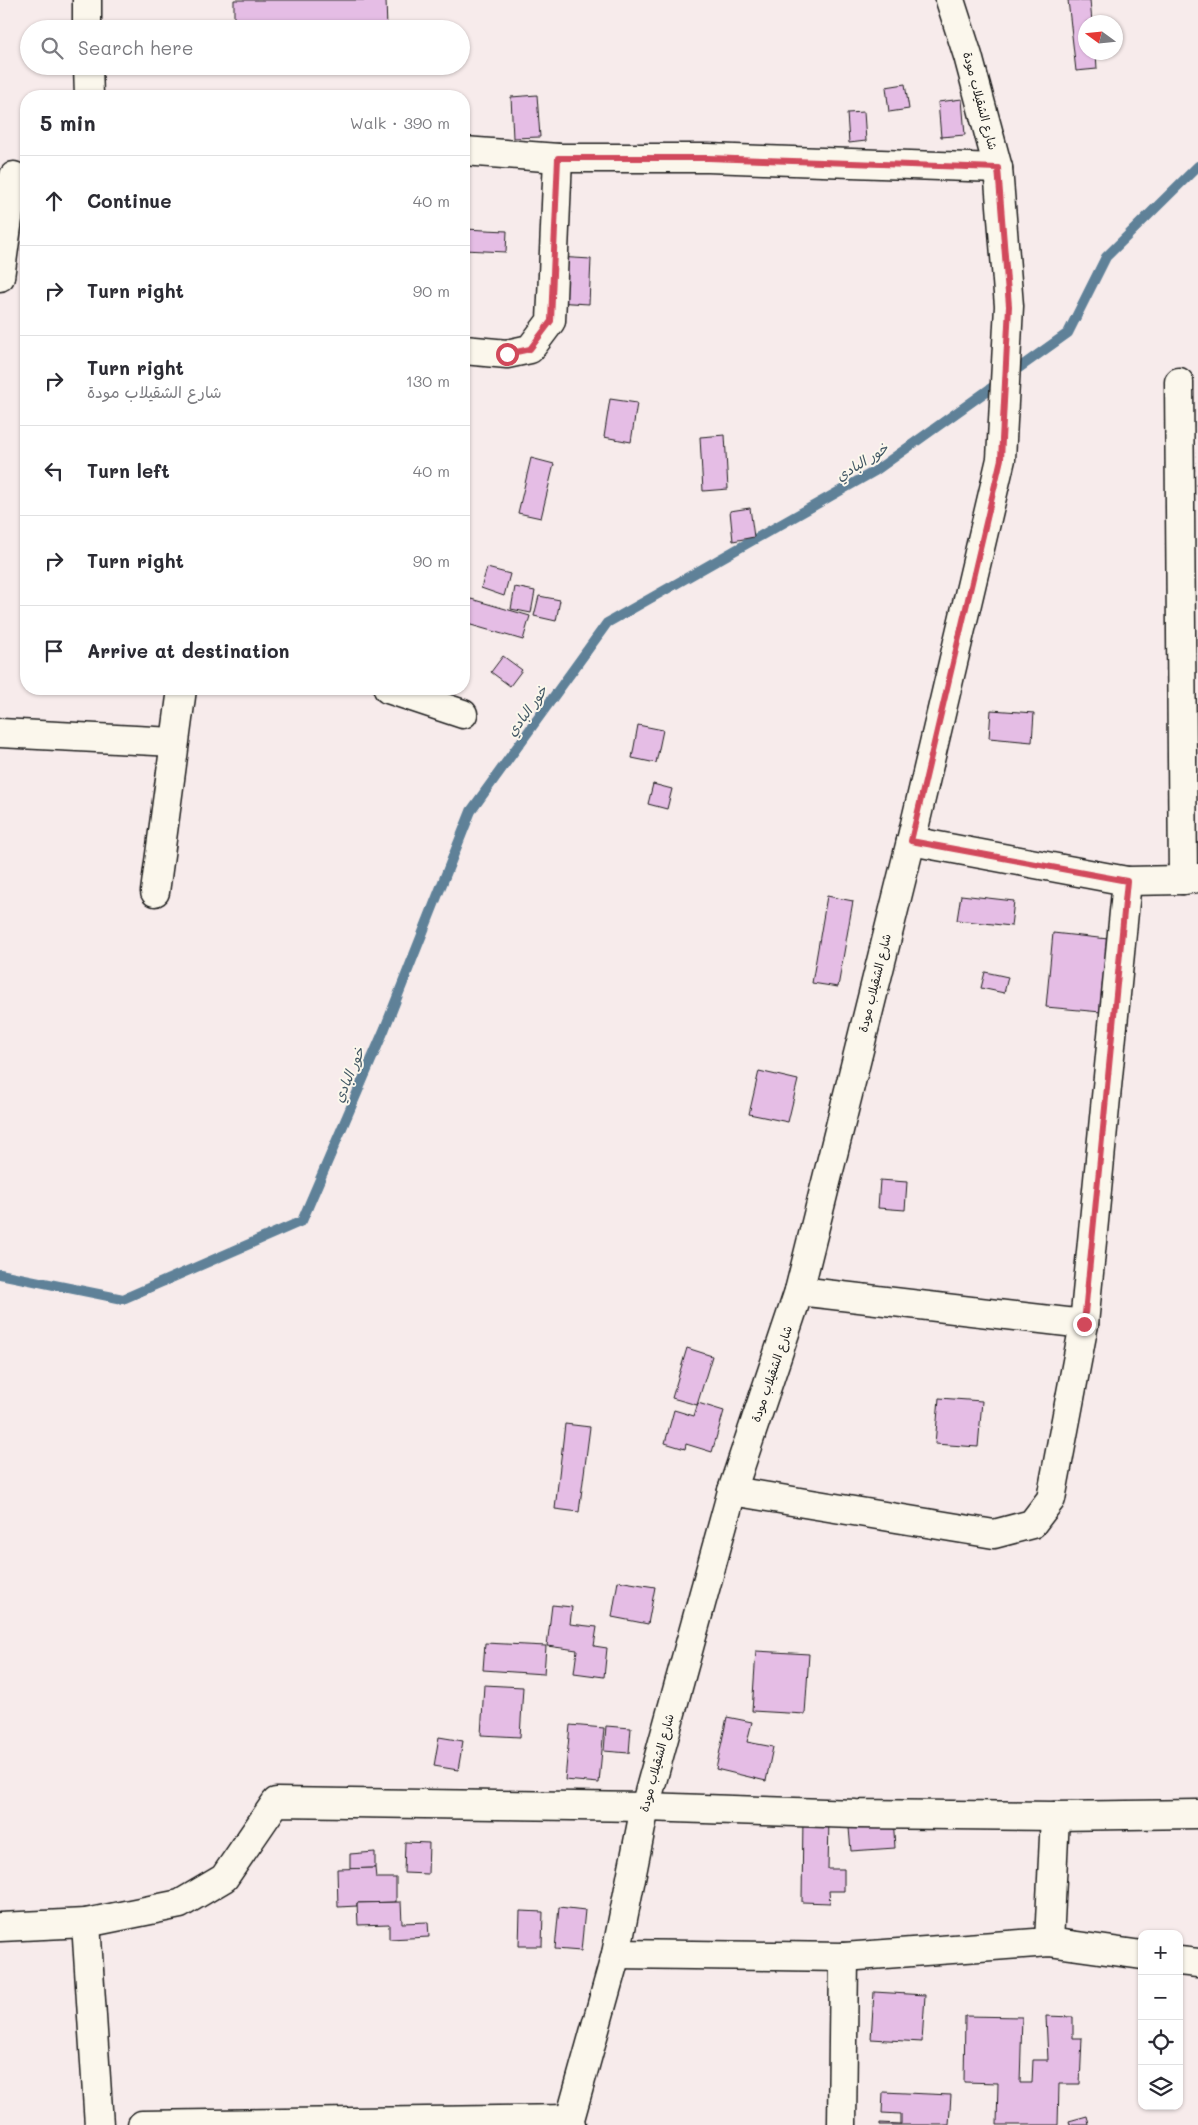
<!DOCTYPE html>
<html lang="en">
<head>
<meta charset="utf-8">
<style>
	:root { --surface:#fff; --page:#f7f7f7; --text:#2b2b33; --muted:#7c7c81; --line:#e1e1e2 }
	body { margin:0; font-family:Mali,"Playpen Sans Arabic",sans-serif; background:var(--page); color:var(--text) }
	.controls { position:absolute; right:15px; bottom:15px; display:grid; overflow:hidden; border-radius:10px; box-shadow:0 1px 4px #0004 }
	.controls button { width:45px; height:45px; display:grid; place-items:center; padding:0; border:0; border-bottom:1px solid var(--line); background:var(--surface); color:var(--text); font:25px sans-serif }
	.compass { position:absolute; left:1078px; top:15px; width:45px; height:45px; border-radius:50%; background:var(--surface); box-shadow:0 1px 4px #0004; rotate:285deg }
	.stop { position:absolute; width:15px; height:15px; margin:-11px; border:4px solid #d1495b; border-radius:50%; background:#fff }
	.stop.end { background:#d1495b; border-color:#fff; box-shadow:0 1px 5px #0008 }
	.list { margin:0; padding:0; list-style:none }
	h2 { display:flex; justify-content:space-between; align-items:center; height:65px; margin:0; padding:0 20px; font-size:21px }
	h2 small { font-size:16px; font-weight:400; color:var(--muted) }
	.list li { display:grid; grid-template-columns:32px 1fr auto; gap:15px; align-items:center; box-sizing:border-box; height:90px; padding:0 20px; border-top:1px solid var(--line) }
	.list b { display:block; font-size:19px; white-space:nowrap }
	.list p { margin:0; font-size:16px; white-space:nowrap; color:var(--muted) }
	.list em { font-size:16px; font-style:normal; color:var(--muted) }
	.icon { flex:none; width:28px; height:28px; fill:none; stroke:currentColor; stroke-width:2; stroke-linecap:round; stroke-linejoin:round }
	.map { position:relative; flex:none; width:1198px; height:2125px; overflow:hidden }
	.search { position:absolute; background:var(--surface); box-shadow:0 1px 4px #0004; left:20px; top:20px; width:450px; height:55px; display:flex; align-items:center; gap:12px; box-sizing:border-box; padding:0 18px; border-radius:28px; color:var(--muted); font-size:19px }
	.panel { position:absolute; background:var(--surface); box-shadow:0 1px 4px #0004; left:20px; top:90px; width:450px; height:605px; border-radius:20px }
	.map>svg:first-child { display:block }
</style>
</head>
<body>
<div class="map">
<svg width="1198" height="2125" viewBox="0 0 1198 2125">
	<rect width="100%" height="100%" fill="#f7ebeb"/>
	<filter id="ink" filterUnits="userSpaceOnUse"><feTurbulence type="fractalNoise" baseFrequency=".02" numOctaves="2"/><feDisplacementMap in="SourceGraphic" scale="10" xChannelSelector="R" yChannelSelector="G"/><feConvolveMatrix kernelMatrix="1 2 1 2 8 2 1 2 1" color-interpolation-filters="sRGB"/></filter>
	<g filter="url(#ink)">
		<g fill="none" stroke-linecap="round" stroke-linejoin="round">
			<polyline stroke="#5e8198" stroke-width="10" points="0,1274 123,1299 302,1221 385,1028 471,811 607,623 875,471 1068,333 1106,257 1198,166"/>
		</g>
		<g fill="#e5bde5" stroke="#1c1c1c">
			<polygon points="234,0 386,0 387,29 234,29"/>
			<polygon points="1068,0 1090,0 1092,22 1086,22 1086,52 1096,52 1097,69 1076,71"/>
			<polygon points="905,84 909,109 889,112 886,87"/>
			<polygon points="537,95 540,137 513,138 511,97"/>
			<polygon points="962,99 965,135 941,137 938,102"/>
			<polygon points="864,112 866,141 849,143 847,113"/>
			<polygon points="464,229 507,231 506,252 464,250"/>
			<polygon points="557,257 591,259 589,304 555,302"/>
			<polygon points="610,399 637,403 631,442 604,437"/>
			<polygon points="725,435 728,489 703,491 700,437"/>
			<polygon points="531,458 554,464 541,518 518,513"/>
			<polygon points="750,508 754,537 733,541 730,511"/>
			<polygon points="487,568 510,574 504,596 481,588"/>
			<polygon points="515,587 535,591 531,613 511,609"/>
			<polygon points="539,596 560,600 556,621 534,616"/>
			<polygon points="471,599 530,616 523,640 464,623"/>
			<polygon points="503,656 522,670 510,686 491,672"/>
			<polygon points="991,710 1034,713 1032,742 989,738"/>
			<polygon points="638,725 663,730 656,763 632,758"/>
			<polygon points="653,784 672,789 667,809 648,804"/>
			<polygon points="961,895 1014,901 1011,926 957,920"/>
			<polygon points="827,896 853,901 838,987 812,983"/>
			<polygon points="1053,933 1108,939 1101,1012 1046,1007"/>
			<polygon points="985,972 1008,977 1004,993 981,988"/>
			<polygon points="759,1071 798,1080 788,1122 749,1114"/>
			<polygon points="880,1180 907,1182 905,1210 878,1208"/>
			<polygon points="687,1348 712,1356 697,1405 672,1398"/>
			<polygon points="939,1398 982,1401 978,1447 935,1444"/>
			<polygon points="698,1403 724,1411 712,1452 686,1444 685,1449 665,1443 674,1410 694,1416"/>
			<polygon points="565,1424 590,1427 579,1512 555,1509"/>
			<polygon points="618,1581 655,1587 648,1624 612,1617"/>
			<polygon points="552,1605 572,1607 570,1624 597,1627 594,1646 607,1648 604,1677 574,1673 577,1650 547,1646"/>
			<polygon points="485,1643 546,1646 544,1674 483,1670"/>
			<polygon points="756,1651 809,1654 805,1714 752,1711"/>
			<polygon points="484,1685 523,1687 520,1737 481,1735"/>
			<polygon points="727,1717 752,1722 747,1742 773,1747 766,1781 716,1769"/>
			<polygon points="570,1725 604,1728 599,1783 565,1780"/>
			<polygon points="606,1726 631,1728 629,1753 604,1751"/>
			<polygon points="439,1737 463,1741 458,1770 434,1766"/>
			<polygon points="892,1801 895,1848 851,1851 847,1805"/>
			<polygon points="803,1816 829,1817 828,1869 844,1869 844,1891 829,1891 830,1903 802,1902"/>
			<polygon points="405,1842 429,1843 428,1874 404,1873"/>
			<polygon points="375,1852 375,1868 350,1869 350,1854"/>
			<polygon points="375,1868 376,1878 396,1878 396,1902 357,1903 357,1906 338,1907 337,1869"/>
			<polygon points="401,1902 402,1923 428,1922 429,1937 389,1939 389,1924 358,1925 357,1903"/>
			<polygon points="559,1907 585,1910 581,1951 555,1949"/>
			<polygon points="520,1911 543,1912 542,1946 519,1946"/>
			<polygon points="874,1992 925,1995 922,2042 871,2039"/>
			<polygon points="965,2016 1022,2017 1020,2083 1032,2083 1033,2060 1048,2060 1046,2016 1073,2017 1073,2038 1082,2038 1080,2084 1059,2084 1058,2125 997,2125 998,2083 964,2082"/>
			<polygon points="883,2092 951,2095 949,2125 880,2125 880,2123 901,2124 901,2114 882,2113"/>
			<polygon points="1087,2116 1089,2125 1070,2125 1069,2121"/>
		</g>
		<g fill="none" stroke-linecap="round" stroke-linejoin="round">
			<defs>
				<g id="minor">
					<polyline points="87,0 87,29"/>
					<polyline points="88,66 89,96"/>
					<polyline points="464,151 558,158 708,158 998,168"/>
					<polyline points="0,277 14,176"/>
					<polyline points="464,350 507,354 530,349 551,321 558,158"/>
					<polyline points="1179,382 1183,880"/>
					<polyline points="388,689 463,714"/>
					<polyline points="0,733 174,742"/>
					<polyline points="911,841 1127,881 1183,880 1198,878"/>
					<polyline points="155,892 182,689"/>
					<polyline points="799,1291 1084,1324"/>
					<polyline points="732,1491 994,1534 1032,1524 1051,1499 1084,1324 1127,881"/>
					<polyline points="86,1923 99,2125"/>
					<polyline points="0,1927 86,1923 180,1904 224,1878 276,1802 645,1807 856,1814 1055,1816 1198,1814"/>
					<polyline points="1049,1942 1055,1816"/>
					<polyline points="616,1954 844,1957 1049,1942 1142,1955"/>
					<polyline points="1179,1961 1198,1963"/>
					<polyline points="142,2125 570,2119"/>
					<polyline points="571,2125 570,2119 616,1954 645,1807 732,1491 799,1291 911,841 1001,459 1009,306 998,168 968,56 950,0"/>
					<polyline points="842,2125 844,1957"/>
				</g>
			</defs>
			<use href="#minor" stroke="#1c1c1c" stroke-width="31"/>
			<use href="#minor" stroke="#fbf7ec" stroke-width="28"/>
		</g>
	</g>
	<g fill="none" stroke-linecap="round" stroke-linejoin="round" filter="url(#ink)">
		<polyline stroke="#d1495b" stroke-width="6" points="507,354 530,349 551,321 558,158 708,158 998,168 1009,306 1001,459 911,841 1127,881 1084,1324"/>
	</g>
	<g text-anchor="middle" stroke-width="4" stroke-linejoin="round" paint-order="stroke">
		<g font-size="12" fill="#1c1c1c" stroke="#fbf7ec">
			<text transform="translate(980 101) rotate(75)" y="4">شارع الشقيلاب مودة</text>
			<text transform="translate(875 983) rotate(-76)" y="4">شارع الشقيلاب مودة</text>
			<text transform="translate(772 1374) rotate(-71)" y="4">شارع الشقيلاب مودة</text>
			<text transform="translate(657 1763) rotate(-75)" y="4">شارع الشقيلاب مودة</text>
		</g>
		<g font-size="14" font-style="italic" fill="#425764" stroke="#fbf7ec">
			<text transform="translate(862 462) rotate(-32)" y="5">خور البادي</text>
			<text transform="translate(527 711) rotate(-54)" y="5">خور البادي</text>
			<text transform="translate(349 1075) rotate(-67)" y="5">خور البادي</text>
		</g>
	</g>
</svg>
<div class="controls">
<button>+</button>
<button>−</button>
<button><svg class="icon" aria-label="locate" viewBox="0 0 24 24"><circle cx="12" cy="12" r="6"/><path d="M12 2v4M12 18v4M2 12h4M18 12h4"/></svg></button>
<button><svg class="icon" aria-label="layers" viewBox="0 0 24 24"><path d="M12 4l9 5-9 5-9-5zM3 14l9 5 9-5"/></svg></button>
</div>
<svg class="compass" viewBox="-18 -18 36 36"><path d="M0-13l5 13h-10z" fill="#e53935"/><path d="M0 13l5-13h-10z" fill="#7c7c81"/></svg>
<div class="stop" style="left:507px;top:354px"></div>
<div class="stop end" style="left:1084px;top:1324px"></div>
<div class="search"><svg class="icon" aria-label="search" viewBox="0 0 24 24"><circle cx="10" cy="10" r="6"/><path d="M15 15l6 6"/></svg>Search here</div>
<section class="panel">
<h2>5 min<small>Walk · 390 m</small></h2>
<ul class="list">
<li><svg class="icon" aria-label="ahead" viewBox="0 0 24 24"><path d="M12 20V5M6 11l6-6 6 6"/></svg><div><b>Continue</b></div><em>40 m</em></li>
<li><svg class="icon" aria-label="right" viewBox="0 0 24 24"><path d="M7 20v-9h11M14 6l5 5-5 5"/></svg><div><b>Turn right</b></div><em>90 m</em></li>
<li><svg class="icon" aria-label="right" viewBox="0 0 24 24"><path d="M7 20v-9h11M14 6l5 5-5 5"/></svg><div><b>Turn right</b><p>شارع الشقيلاب مودة</p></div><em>130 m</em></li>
<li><svg class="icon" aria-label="left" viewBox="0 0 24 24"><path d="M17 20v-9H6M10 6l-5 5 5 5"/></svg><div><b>Turn left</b></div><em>40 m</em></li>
<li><svg class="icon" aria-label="right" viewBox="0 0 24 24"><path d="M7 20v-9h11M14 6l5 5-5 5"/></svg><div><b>Turn right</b></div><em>90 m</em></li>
<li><svg class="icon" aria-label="arrive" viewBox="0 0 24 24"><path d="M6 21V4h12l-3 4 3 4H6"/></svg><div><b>Arrive at destination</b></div></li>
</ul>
</section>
</div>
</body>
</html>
